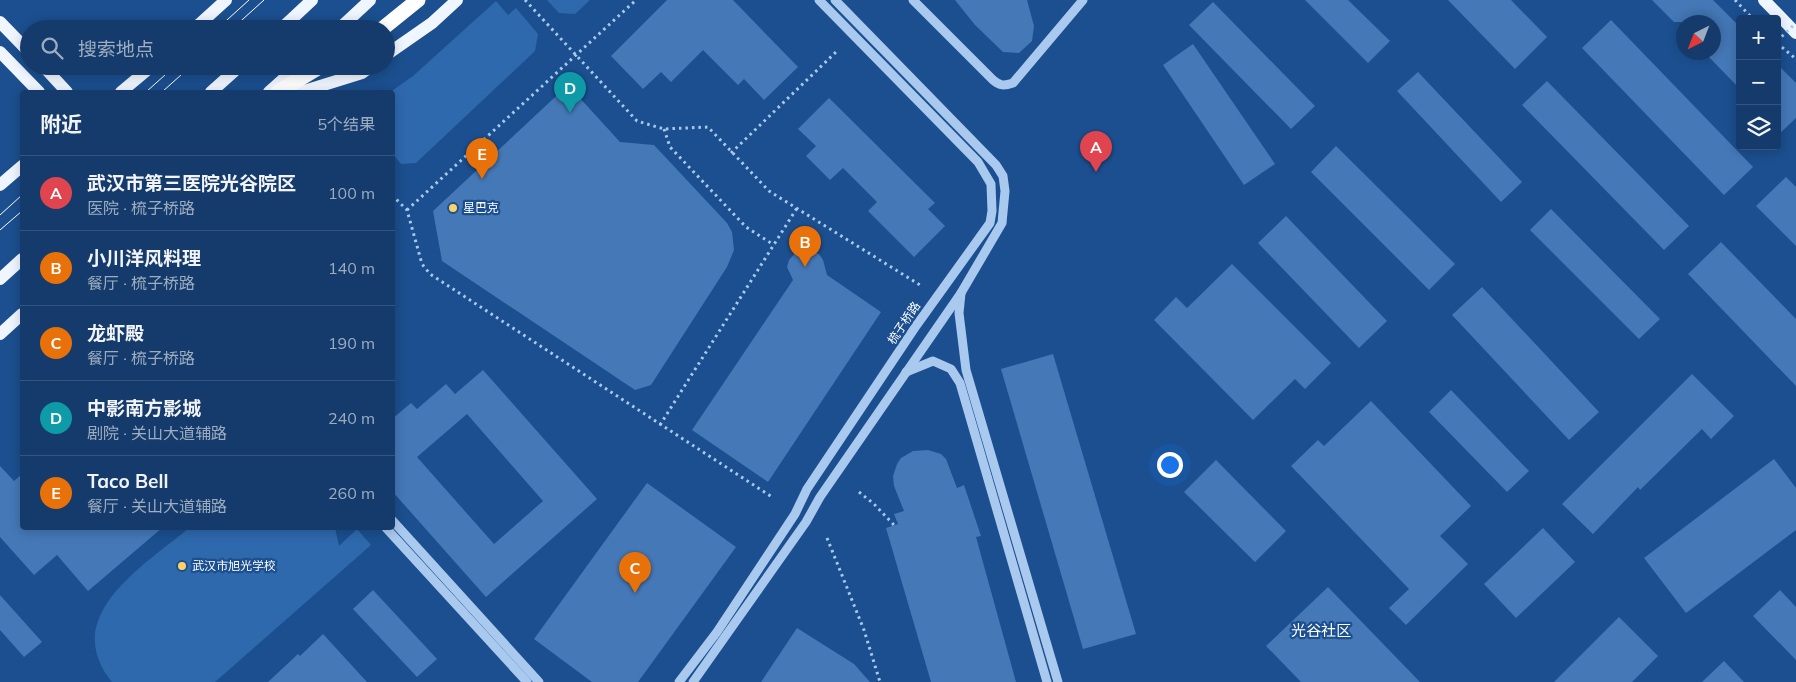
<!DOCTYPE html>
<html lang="zh">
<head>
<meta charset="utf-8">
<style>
	:root { --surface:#143b6b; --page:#214673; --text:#f1f3f6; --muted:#9dadc1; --line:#33557e; --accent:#ffd166 }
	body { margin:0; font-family:Mulish,"Noto Sans SC",sans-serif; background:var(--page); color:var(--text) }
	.controls { position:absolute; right:15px; top:15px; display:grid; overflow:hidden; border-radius:5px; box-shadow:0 2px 12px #0003 }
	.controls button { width:45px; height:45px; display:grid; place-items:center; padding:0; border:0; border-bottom:1px solid var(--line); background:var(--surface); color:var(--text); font:25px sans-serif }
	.compass { position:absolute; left:1676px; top:15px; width:45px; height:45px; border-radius:50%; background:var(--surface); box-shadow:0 2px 12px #0003; rotate:222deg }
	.you { position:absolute; left:1169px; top:464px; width:18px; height:18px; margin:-12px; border:4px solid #fff; border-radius:50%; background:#1a73e8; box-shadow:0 0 0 8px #1a73e833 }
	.badge { display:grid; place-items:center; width:32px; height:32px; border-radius:50%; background:var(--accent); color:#fff; font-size:16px; font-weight:700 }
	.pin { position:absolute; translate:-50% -41px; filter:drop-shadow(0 1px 2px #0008) }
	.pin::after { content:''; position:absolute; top:26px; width:18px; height:15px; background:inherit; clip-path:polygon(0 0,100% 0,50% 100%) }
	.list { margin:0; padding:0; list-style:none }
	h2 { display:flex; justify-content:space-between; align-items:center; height:65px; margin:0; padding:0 20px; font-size:21px }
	h2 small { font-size:16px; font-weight:400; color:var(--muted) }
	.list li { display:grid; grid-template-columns:32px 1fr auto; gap:15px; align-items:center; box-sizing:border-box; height:75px; padding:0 20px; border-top:1px solid var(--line) }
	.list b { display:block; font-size:19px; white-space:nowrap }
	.list p { margin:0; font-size:16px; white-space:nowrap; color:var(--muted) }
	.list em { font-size:16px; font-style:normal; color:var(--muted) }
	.icon { flex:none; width:28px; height:28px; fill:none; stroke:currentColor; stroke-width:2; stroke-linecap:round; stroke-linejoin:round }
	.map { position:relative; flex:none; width:1796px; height:682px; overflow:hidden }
	.search { position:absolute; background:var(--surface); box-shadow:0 2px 12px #0003; left:20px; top:20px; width:375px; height:55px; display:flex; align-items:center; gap:12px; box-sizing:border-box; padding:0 18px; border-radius:28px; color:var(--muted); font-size:19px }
	.panel { position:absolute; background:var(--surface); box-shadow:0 2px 12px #0003; left:20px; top:90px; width:375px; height:440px; border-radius:5px }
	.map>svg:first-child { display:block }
</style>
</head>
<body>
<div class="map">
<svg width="1796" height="682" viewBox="0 0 1796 682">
	<rect width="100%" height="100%" fill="#1b4f8f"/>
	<g fill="#2e69ad">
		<polygon points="547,0 590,0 575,14 559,13"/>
		<polygon points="496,1 508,15 516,8 538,34 535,51 416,163 401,164 393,154 393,90 413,76"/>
		<path d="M189,528h146l4,18 18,-17 14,16 -156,137h-103c-54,-66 33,-117 77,-154z"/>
	</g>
	<g fill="#4478b7" fill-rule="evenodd">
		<polygon points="667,0 733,0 798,67 764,100 744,79 738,85 703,50 671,82 661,72 643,89 611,56"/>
		<polygon points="955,0 1027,0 1034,26 1032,41 1019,53 1003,52 975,25"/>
		<polygon points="1305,0 1348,0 1390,41 1368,63"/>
		<polygon points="1448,0 1511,0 1547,37 1515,69"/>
		<polygon points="1652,0 1713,0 1740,27 1740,89 1704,52 1714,52 1714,22 1674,22"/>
		<polygon points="1213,2 1315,106 1291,129 1189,25"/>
		<polygon points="1611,20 1753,167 1724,195 1582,48"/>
		<polygon points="1193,44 1275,164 1244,185 1163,65"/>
		<polygon points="1777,64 1796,83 1796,118 1777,136"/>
		<polygon points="1418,72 1522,182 1501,202 1397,91"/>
		<polygon points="1547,81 1689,226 1664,250 1522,105"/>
		<polygon points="568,85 620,142 654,145 727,223 732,232 734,250 727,267 651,385 635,390 442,261 433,211"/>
		<polygon points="829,98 935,203 928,209 945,226 914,257 868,211 877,202 843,168 830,180 806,156 816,146 798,129"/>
		<polygon points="1336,146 1455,264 1429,290 1311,172"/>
		<polygon points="1786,177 1796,187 1796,246 1756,206"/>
		<polygon points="1551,209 1660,319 1639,339 1530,230"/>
		<polygon points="1286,216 1387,321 1359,348 1258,243"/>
		<polygon points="1721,242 1796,319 1796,386 1688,274"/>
		<polygon points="806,248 819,254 823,260 827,275 881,312 768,482 692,430 793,280 787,267 789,260 798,250"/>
		<polygon points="1232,264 1331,363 1305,389 1295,379 1253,420 1154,320 1176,297 1187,308"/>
		<polygon points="1482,287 1599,412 1569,440 1452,315"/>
		<polygon points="1053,354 1136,634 1083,649 1001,369"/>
		<path d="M483,370l114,129 -111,98 -94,-106v-72l19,-16 6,6 29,-25 9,10zM467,414l76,87 -49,43 -77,-87z"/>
		<polygon points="1692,374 1734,416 1711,439 1702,429 1640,490 1638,487 1593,534 1562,504"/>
		<polygon points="1451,390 1529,471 1507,492 1429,412"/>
		<polygon points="1371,401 1471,506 1440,536 1468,564 1406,625 1389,608 1409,589 1291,466 1318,440 1324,446"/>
		<polygon points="928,450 941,454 946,459 957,488 964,485 981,536 976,537 1016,682 931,682 886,528 898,524 894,514 904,511 894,486 893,476 897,464 901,458 913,451"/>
		<polygon points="1774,459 1796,488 1796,530 1686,613 1644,558"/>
		<polygon points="1216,460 1286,531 1255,562 1184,492"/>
		<polygon points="0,466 14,481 22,474 22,528 162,528 88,591 57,555 34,575 0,537"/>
		<polygon points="647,483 736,547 638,682 592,682 534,639"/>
		<polygon points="1543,528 1575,562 1516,618 1484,584"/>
		<polygon points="1328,587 1420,682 1301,682 1266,646"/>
		<polygon points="373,590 437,659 417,677 353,609"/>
		<polygon points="1780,590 1796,607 1796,660 1753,616"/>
		<polygon points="0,595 42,642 24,657 0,630"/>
		<polygon points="1619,617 1658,656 1632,682 1554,682"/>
		<polygon points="797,628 854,664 870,682 761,682"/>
		<polygon points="323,634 367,682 268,682 298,654 300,656"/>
		<polygon points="1724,661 1744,682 1702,682"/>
	</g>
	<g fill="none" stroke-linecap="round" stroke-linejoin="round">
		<g stroke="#a9c9ee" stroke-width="3" stroke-dasharray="2.5 4" stroke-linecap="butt">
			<polyline points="525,0 637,121 664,129 708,127 769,191 920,285"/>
			<polyline points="1735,0 1753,19"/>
			<polyline points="1777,43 1796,59"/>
			<polyline points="664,129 670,147 746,227 774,245"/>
			<polyline points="731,153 836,52"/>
			<polyline points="392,195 407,210 422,264 430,274 772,497"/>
			<polyline points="407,210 636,0"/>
			<polyline points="660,425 797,208"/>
			<polyline points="859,492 874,504 894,525"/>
			<polyline points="827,538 864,630 880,682"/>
		</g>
		<g stroke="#a9c9ee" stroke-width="9">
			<path d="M913,0l80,80c7,6 11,6 20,3l70,-83"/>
			<polyline points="961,293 959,313 966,370 1058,682"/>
			<polyline points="906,372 933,361 951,369 960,383 1047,682"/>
			<polyline points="392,520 539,682"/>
			<polyline points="386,528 527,682"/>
			<polyline points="679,682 717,632 795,514 807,489 916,326 990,223 992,211 991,184 978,162 819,0"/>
			<polyline points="693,682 806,522 820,497 961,293 1002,223 1005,191 1003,176 996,165 835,0"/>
		</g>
		<g stroke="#f0f6ff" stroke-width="12">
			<polyline points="1764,0 1796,33"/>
			<polyline points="0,22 29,52"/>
			<polyline points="194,29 226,0"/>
			<polyline points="281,29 312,0"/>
			<polyline points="339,29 370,0"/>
			<polyline points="0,52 39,92"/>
			<polyline points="386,55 432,23 457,0"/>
			<polyline points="43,66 67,92"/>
			<polyline points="121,92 152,66"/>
			<polyline points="211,92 240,66"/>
			<polyline points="269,92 298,66"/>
			<polyline points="301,92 362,73 371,66"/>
			<polyline points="0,185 22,166"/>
			<polyline points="0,279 22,259"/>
			<polyline points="0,334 22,314"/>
		</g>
		<g stroke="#fff" stroke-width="15">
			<polyline points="382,29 418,0"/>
			<polyline points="278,92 321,66"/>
		</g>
		<g stroke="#fff" stroke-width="1">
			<polyline points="217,29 249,0"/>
			<polyline points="232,29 264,0"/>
			<polyline points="146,92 175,66"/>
			<polyline points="162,92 191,66"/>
			<polyline points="0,215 22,195"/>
			<polyline points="0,230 22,211"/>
		</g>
		<polyline stroke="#a9c9ee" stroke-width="3" stroke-dasharray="2.5 4" stroke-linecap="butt" points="1777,41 1796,23"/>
	</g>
	<g fill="#ffd166" stroke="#1b4f8f" stroke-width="2">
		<circle cx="453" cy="208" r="5"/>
		<circle cx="182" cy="566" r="5"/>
	</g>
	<g text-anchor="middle" stroke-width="4.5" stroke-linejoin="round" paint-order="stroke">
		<g font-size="12" fill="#fff" stroke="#1b4f8f" text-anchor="start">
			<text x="463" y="212">星巴克</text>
			<text x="192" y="570">武汉市旭光学校</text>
		</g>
		<g font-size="12" fill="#fff" stroke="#1b4f8f">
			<text transform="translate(904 323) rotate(-56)" y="4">梳子桥路</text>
		</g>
		<g font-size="15" fill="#fff" stroke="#1b4f8f">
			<text x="1321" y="636">光谷社区</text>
		</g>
	</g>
</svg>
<div class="controls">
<button>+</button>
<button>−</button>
<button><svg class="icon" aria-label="layers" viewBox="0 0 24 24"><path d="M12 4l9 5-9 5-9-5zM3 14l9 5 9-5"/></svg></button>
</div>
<svg class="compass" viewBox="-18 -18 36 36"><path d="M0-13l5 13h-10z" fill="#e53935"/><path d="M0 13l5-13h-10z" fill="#9dadc1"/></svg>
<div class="you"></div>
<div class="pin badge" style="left:1096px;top:172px;background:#e0444e">A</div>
<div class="pin badge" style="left:805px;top:267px;background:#e8710a">B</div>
<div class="pin badge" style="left:635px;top:593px;background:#e8710a">C</div>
<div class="pin badge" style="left:570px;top:113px;background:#0f9aa8">D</div>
<div class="pin badge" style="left:482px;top:179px;background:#e8710a">E</div>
<div class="search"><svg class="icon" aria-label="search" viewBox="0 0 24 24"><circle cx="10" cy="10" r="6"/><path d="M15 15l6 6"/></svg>搜索地点</div>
<section class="panel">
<h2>附近<small>5个结果</small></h2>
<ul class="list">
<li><span class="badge" style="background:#e0444e">A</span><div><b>武汉市第三医院光谷院区</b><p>医院 · 梳子桥路</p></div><em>100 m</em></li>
<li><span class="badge" style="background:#e8710a">B</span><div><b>小川洋风料理</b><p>餐厅 · 梳子桥路</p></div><em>140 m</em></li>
<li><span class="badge" style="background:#e8710a">C</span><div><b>龙虾殿</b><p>餐厅 · 梳子桥路</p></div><em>190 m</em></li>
<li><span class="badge" style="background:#0f9aa8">D</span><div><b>中影南方影城</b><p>剧院 · 关山大道辅路</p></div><em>240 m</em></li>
<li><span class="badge" style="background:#e8710a">E</span><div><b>Taco Bell</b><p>餐厅 · 关山大道辅路</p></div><em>260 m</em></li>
</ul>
</section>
</div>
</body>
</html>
